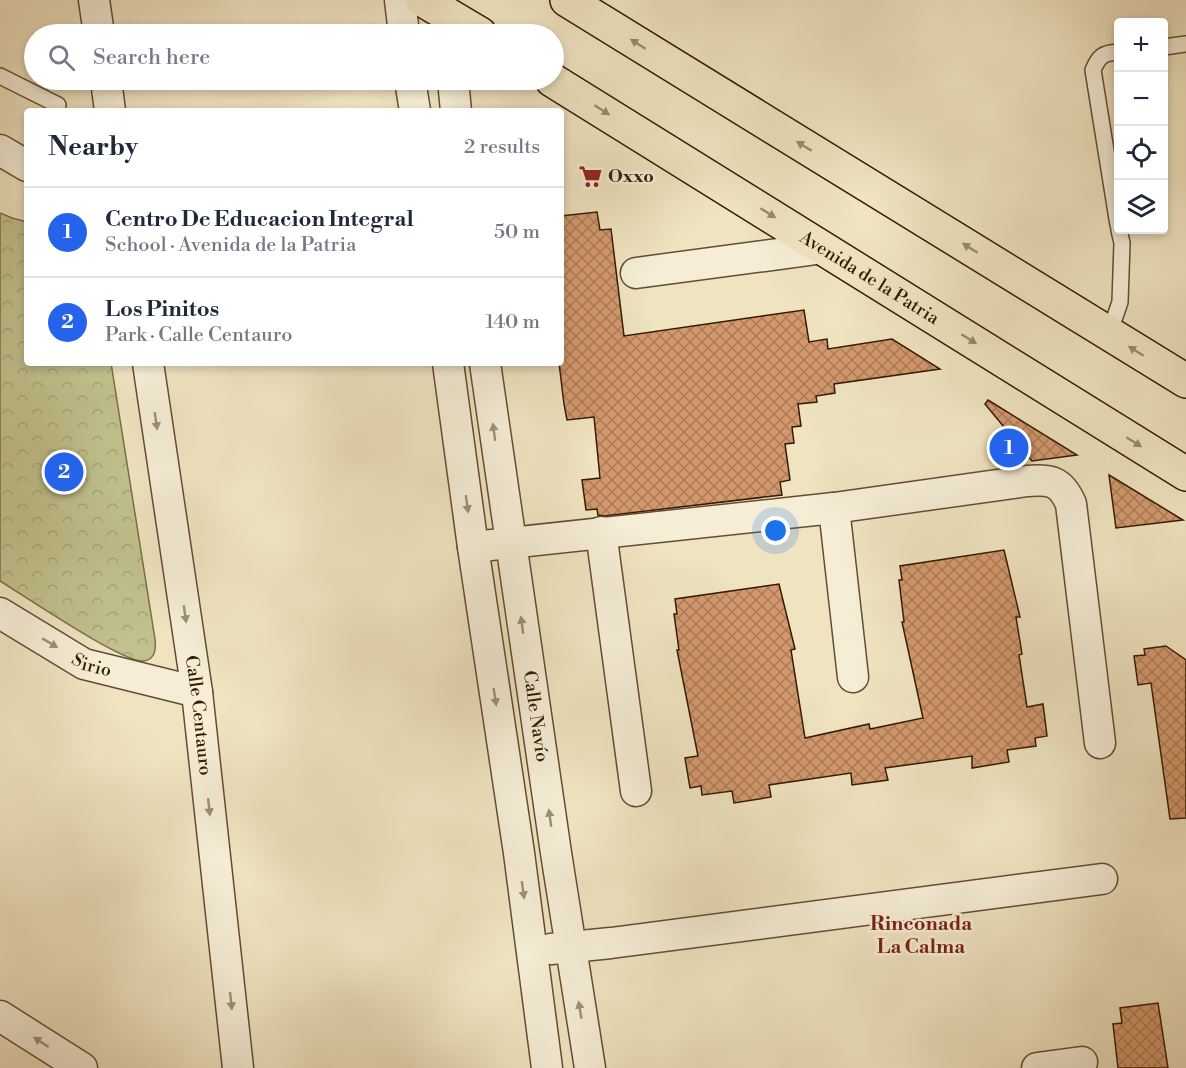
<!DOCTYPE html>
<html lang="en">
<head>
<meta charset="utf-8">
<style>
	:root { --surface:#fff; --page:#f2f2f3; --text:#1f2937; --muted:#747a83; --line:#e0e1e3; --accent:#2563eb }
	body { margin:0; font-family:"Libre Bodoni",serif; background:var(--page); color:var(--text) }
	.controls { position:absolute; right:18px; top:18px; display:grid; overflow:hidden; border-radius:6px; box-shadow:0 3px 9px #0003 }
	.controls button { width:54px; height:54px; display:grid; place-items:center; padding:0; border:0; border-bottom:2px solid var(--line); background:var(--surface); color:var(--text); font:30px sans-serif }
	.you { position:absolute; left:776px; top:531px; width:21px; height:21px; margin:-15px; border:4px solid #fff; border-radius:50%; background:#1a73e8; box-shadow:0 0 0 9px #1a73e833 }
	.badge { display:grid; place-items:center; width:39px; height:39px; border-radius:50%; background:var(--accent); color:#fff; font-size:20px; font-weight:700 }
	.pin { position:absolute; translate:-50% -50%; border:3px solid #fff; box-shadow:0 2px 6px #0006 }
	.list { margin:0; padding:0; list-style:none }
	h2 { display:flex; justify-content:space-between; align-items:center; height:78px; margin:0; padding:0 24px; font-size:26px }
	h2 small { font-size:20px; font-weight:400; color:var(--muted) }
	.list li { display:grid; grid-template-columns:39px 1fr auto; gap:18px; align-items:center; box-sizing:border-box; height:90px; padding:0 24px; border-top:2px solid var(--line) }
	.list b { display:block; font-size:22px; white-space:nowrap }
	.list p { margin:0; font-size:20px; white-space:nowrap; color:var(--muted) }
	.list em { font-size:20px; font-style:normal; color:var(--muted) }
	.icon { flex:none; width:33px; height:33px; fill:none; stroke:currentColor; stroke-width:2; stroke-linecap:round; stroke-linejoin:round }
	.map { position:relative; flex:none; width:1186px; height:1068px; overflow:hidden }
	.search { position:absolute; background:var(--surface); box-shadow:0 3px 9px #0003; left:24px; top:24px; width:540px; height:66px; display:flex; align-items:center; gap:15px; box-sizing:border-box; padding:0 21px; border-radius:33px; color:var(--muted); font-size:22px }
	.panel { position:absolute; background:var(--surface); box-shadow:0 3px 9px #0003; left:24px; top:108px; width:540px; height:258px; border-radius:6px }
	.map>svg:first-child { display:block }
</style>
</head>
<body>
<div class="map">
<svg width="1186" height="1068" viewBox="0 0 1186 1068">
	<defs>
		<pattern id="park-crowns" width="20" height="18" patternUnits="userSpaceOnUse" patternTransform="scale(1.5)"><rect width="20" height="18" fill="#c1c18d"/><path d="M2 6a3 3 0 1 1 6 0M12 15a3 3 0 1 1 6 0" fill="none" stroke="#a6a578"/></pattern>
		<pattern id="building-cross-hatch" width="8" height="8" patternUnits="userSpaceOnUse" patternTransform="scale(1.5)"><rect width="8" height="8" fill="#d3986d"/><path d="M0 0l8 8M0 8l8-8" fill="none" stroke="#ac7b57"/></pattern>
	</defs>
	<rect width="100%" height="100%" fill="#efe3c0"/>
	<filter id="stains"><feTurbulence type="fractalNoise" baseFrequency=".00333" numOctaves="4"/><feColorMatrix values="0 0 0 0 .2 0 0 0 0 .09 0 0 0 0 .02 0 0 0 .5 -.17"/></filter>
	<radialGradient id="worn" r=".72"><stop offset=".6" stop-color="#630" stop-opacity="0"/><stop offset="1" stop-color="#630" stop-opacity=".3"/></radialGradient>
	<path fill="url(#park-crowns)" stroke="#7b6e47" stroke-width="1.5" d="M0,213l12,5 15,4v141h84l44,276c1,9 1,20 -11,22 -20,3 -121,-66 -144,-80z"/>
	<g fill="url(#building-cross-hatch)" stroke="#351a01" stroke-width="1.5">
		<polygon points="597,212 600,230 611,229 624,336 804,310 809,342 827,339 828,349 892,339 940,369 834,384 835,393 816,396 817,402 798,404 801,426 792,427 794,443 785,444 790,480 780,482 782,495 604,516 598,515 597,509 586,510 582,480 600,478 594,417 567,420 564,404 559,363 561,363 561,216"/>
		<polygon points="988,400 1077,455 1032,461 985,404"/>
		<polygon points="1109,475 1183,520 1116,528"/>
		<polygon points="1004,550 1020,617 1016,617 1022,654 1019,655 1027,707 1043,704 1047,736 1035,738 1036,746 1007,750 1009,762 972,768 972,756 885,768 888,780 852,785 851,773 769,785 771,797 734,803 732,791 702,795 701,786 690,788 685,758 698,756 677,650 679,650 674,614 677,614 675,599 779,584 795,649 791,650 805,738 869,724 870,729 923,718 902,622 904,622 899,580 902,580 900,566"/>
		<polygon points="1166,646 1186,660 1186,818 1170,819 1151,683 1138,685 1134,656 1145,655 1144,649"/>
		<polygon points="1158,1003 1168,1068 1118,1068 1113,1024 1122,1023 1120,1008"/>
	</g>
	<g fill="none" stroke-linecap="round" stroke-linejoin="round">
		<defs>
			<g id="lane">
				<polyline points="1164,47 1186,44"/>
				<path d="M1118,52c-15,1 -19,4 -25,18l25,155"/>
				<polyline points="0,76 58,105"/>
				<polyline points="1109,334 1120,302 1122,243 1119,230"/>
			</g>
			<g id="street">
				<polyline points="94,0 99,34"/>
				<polyline points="400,0 404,34"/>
				<polyline points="106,80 110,111"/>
				<polyline points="410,80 415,111"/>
				<polyline points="453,80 456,111"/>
				<polyline points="0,150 27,166"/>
				<polyline points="636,273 824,248"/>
				<path id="s1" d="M148,363l49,329 41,376"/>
				<polyline points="448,363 473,547 519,853 547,1068"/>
				<path id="s2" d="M485,363l71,490 34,215"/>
				<polyline points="834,508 853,677"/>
				<polyline points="601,532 636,791"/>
				<path d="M473,547l361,-39 193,-27c24,-2 34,0 44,23l29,239"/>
				<path id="s3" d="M0,613l84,51 113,28"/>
				<polyline points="551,949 611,943 1102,879"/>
				<polyline points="0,1016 82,1068"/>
				<polyline points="1037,1068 1082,1062"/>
			</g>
			<g id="primary">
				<polyline points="423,0 480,34"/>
				<polyline points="567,0 1186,381"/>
				<path id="s4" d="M552,80l634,394"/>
			</g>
		</defs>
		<use href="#lane" stroke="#644c31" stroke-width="18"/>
		<use href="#street" stroke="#644c31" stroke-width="33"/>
		<use href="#primary" stroke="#351a01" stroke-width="36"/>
		<use href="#lane" stroke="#f5edd6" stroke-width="15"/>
		<use href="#street" stroke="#f5edd6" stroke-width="30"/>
		<use href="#primary" stroke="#efe3c0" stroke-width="33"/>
	</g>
	<defs><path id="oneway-solid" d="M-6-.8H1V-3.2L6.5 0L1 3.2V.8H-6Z" transform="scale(1.5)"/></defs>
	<g fill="#9b896a">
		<use href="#oneway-solid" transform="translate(638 44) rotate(-148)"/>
		<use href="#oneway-solid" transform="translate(602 110) rotate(32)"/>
		<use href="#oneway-solid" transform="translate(804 146) rotate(-148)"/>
		<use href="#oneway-solid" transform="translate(768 213) rotate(32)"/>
		<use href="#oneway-solid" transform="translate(970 248) rotate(-148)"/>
		<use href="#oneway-solid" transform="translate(969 339) rotate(32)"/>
		<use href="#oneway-solid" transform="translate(1136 351) rotate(-148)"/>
		<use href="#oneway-solid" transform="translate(1134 442) rotate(32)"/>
	</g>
	<g fill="#9f8e76">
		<use href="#oneway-solid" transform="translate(156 421) rotate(82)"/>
		<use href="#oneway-solid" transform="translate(494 432) rotate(-98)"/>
		<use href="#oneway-solid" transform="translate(467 504) rotate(82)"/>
		<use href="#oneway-solid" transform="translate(185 614) rotate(82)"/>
		<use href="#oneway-solid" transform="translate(522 625) rotate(-98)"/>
		<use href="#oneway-solid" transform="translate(50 643) rotate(31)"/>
		<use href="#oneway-solid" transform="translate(495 697) rotate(81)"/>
		<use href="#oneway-solid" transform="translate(209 807) rotate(84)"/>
		<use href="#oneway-solid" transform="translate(550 818) rotate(-98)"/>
		<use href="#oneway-solid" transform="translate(523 890) rotate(82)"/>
		<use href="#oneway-solid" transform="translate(231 1001) rotate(84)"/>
		<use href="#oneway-solid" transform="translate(580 1010) rotate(-99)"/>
		<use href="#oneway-solid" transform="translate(41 1042) rotate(-147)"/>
	</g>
	<defs>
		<symbol id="supermarket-bare" viewBox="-9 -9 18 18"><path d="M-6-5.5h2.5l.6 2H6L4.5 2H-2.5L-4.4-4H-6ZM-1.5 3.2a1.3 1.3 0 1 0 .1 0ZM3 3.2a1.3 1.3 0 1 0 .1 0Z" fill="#8f2418" stroke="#f5edd6" stroke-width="2.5" paint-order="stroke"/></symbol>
	</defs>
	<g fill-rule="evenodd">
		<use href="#supermarket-bare" x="574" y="160" width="33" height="33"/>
	</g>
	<g text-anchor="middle" stroke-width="5" stroke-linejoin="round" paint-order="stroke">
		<g font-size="18" font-weight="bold" fill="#351a01" stroke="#f5edd6" text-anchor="start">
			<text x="608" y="182">Oxxo</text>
		</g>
		<g font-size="18" fill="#351a01" stroke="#f5edd6">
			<text dy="6" stroke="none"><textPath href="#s4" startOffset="374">Avenida de la Patria</textPath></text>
			<text dy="6" stroke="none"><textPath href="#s3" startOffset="106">Sirio</textPath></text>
			<text dy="6" stroke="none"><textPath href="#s1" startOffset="356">Calle Centauro</textPath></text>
			<text dy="6" stroke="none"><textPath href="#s2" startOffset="357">Calle Navío</textPath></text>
		</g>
		<g font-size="20" font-weight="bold" fill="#7a1f14" stroke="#f5edd6">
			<text x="921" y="930">Rinconada<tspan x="921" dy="23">La Calma</tspan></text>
		</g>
	</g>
	<rect width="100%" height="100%" filter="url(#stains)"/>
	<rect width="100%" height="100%" fill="url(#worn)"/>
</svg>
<div class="controls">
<button>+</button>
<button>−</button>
<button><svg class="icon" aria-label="locate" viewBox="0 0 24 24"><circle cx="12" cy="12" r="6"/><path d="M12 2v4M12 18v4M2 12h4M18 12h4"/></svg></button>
<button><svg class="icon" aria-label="layers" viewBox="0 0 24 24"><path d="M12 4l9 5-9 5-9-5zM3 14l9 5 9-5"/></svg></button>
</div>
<div class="you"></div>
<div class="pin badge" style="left:1009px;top:448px">1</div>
<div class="pin badge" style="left:64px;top:472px">2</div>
<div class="search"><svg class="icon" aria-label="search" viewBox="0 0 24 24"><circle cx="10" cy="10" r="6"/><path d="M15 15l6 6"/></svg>Search here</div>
<section class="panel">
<h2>Nearby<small>2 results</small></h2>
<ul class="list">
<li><span class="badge">1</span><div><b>Centro De Educacion Integral</b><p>School · Avenida de la Patria</p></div><em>50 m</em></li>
<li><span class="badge">2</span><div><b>Los Pinitos</b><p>Park · Calle Centauro</p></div><em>140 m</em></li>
</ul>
</section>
</div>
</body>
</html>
